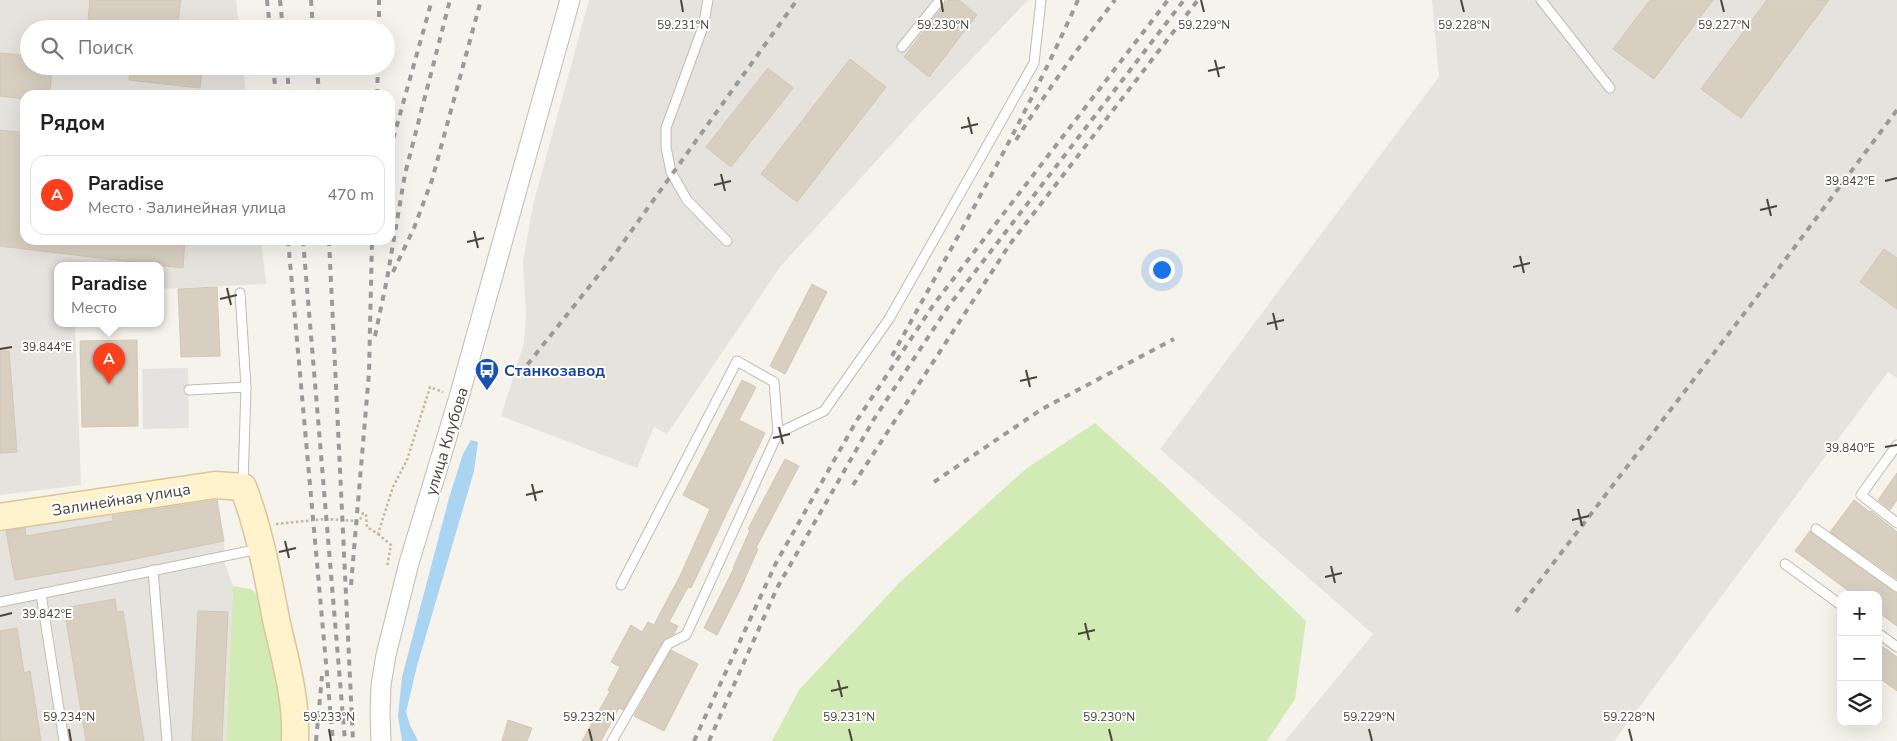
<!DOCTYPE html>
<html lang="ru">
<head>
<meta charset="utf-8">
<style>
	:root { --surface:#fff; --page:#f2f2f2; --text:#202124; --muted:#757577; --line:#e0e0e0; --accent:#fc3f1d }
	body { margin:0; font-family:"Nunito Sans",sans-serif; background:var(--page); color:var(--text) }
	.controls { position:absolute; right:15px; bottom:15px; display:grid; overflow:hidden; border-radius:10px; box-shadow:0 5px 20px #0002 }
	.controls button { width:45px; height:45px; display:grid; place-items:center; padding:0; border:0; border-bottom:1px solid var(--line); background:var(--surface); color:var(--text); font:25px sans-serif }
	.you { position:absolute; left:1161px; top:269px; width:18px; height:18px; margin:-12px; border:4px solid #fff; border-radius:50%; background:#1a73e8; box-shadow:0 0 0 8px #1a73e833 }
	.badge { display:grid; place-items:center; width:32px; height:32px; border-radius:50%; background:var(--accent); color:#fff; font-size:16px; font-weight:700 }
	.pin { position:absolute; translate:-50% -41px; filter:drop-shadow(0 1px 2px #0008) }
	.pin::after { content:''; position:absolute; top:26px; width:18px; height:15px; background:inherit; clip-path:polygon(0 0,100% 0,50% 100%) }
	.popup { position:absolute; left:54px; top:262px; width:110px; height:65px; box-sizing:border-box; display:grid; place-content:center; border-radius:10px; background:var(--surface); filter:drop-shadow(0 1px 4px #0005); font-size:16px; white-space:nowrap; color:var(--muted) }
	.popup b { font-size:19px; color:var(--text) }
	.popup::after { content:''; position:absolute; left:50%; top:100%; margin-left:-10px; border:10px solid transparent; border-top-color:var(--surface) }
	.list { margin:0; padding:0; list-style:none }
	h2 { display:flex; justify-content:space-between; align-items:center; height:65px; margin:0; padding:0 20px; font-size:21px }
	h2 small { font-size:16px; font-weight:400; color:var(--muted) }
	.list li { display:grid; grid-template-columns:32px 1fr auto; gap:15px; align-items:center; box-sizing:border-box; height:80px; margin:0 10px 10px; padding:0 10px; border:1px solid var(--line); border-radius:15px }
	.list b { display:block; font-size:19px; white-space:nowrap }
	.list p { margin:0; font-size:16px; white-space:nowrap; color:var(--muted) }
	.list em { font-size:16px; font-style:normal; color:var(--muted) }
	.icon { flex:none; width:28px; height:28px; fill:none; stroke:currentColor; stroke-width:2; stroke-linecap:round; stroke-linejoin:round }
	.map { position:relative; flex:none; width:1897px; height:741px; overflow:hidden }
	.search { position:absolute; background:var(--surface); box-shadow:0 5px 20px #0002; left:20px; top:20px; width:375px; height:55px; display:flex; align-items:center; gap:12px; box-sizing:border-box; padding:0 18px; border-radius:28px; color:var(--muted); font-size:19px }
	.panel { position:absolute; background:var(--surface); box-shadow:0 5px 20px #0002; left:20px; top:90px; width:375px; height:155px; border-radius:15px }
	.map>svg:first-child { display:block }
</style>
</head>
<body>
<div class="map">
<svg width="1897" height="741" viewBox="0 0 1897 741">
	<rect width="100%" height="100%" fill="#f6f3ec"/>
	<g fill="#e6e2dd">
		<polygon points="0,0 236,0 239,29 29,29 29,66 243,66 246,95 25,95 25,240 261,240 266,284 160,289 160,265 58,265 58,323 75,323 81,485 0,495"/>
		<polygon points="589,0 1028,0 919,114 780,267 667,434 654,427 637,468 501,416 524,343 526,314 523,262 533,205"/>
		<polygon points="1432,0 1897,0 1897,378 1888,372 1614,741 1285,741 1373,634 1160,449 1439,77"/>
		<polygon points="216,495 224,541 225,564 233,586 226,741 0,741 0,532"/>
	</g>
	<g fill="#d2eab5">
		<polygon points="1095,423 1163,484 1306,621 1295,699 1267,741 772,741 799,690 900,582 1027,468"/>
		<polygon points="233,586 250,589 259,595 283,705 285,741 226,741"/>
	</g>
	<polygon fill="#e5e3e0" points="188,368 189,428 143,429 142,369"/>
	<polygon fill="#a9d4f2" points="471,440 478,442 474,471 417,666 406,712 410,725 418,741 402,741 398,716 402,677 449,498 463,454"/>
	<g fill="#d8cfc1" stroke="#d3c7b4">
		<polygon points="90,0 181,0 177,29 87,29"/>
		<polygon points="948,0 959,0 977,15 929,77 904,57"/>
		<polygon points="1650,0 1713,0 1654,79 1613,49"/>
		<polygon points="1767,0 1829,0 1741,118 1701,89"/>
		<polygon points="0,53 29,56 29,66 52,66 50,95 25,95 25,99 0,96"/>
		<polygon points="850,59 886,87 797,202 761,174"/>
		<polygon points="130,66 203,66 200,88 129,80"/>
		<polygon points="768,68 793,88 731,167 706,147"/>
		<polygon points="0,130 25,133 25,240 185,240 183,268 0,246"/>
		<polygon points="1884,249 1897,258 1897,309 1860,282"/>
		<polygon points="812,284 827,292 785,374 770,366"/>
		<polygon points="217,287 220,356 181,357 178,289"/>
		<polygon points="137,340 138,426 82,427 80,341"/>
		<polygon points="0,351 9,351 17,452 0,453"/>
		<polygon points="742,380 756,387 739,420 765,433 691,588 688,587 669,622 678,626 674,634 663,641 623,710 619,708 601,741 582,741 610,691 608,690 620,667 611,662 631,625 642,632 648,622 654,625 681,574 710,509 683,495"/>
		<polygon points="785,459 799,466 756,548 758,549 739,592 717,635 704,628 734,568 733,568 750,530 748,529"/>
		<polygon points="1897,473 1897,500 1890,510 1878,500"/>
		<polygon points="217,500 224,541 120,562 15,580 6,531 25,528 26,536 113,521 112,516"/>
		<polygon points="1854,500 1870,512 1871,511 1897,532 1897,579 1830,532"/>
		<polygon points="1810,531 1897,593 1897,626 1878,612 1878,595 1854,595 1795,551"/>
		<polygon points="115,599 117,612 123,611 144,741 86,741 66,620 72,619 70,607"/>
		<polygon points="198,611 228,612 222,741 192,741"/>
		<polygon points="17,628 24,673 30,671 41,741 0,741 0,631"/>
		<polygon points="1878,643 1897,657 1897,691 1878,677"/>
		<polygon points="671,650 698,664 664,731 634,716"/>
		<polygon points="508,720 532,728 527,741 502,741"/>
	</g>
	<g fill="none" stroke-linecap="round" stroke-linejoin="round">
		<defs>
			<g id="service">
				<polyline points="708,0 703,27 666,128 666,147 671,172 687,200 727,241"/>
				<polyline points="1541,0 1610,88"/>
				<polyline points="902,47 940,0"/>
				<polyline points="240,293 246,387 243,484"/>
				<polyline points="189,390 246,387"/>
				<polyline points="1897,445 1861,495 1897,523"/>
				<polyline points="1816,529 1897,587"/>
				<polyline points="1785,564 1841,605"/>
				<polyline points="153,570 167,741"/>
				<polyline points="621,585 737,361 774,382 778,433"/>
				<polyline points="41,594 64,741"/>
				<polyline points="0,602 259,549"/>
				<polyline points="1878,633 1897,647"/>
				<polyline points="612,741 668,644 686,635 778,433 824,411 889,319 1034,63 1041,0"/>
			</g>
			<polyline id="minor" points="381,741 380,713 381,685 386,655 409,563 459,397 570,0"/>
			<path id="secondary" d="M0,517l215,-32 28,2c17,44 25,91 34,137 9,38 20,78 18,117"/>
		</defs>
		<use href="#service" stroke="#c2bbae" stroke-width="11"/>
		<use href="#minor" stroke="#c2bbae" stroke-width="21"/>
		<use href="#secondary" stroke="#d6c79b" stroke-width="29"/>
		<g stroke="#c4b79f" stroke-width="2.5" stroke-dasharray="2.5 2.5" stroke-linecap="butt">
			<polyline points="276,524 326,519 357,521 360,520 363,513 366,515 367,527 378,534 393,487 407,460 430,387 443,392"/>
			<polyline points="378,534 391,545 387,567"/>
		</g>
		<use href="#service" stroke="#fff" stroke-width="9"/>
		<use href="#minor" stroke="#fff" stroke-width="19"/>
		<use href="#secondary" stroke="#fff3cd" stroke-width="26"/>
		<g stroke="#9a9a9a" stroke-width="4" stroke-dasharray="6 6" stroke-linecap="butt">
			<polyline points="267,0 270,29"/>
			<polyline points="280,0 283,29"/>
			<polyline points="311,0 313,29"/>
			<polyline points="379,29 379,0"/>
			<polyline points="273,66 276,95"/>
			<polyline points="287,66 289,95"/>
			<polyline points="317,66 319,95"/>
			<polyline points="377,95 378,66"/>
			<path d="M1016,140c30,-48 64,-95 99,-140"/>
			<polyline points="390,150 432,0"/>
			<polyline points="288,240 333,741"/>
			<polyline points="303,240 345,741"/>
			<polyline points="329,240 353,741"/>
			<polyline points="393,272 414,228 432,180 481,0"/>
			<polyline points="375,336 387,279 405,174 450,0"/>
			<path d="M892,356c64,-117 132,-234 186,-356"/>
			<polyline points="520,374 612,258 797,0"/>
			<polyline points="934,482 1042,409 1174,339"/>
			<polyline points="853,485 1010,244 1198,0"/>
			<polyline points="351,585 369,373 372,240"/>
			<polyline points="1516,612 1779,268 1897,110"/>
			<polyline points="316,741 322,676"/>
			<polyline points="694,741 776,563 857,420 934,304 1168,0"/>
			<polyline points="709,741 777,588 874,419 948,307 1184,0"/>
		</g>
	</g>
	<path fill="none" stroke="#4b4439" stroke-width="2" d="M681,0l2,12M941,0l2,12M1201,0l3,12M1461,0l3,12M1721,0l3,12M1215,60l4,17M1208,71l17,-4M968,117l4,17M961,128l17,-4M721,174l4,17M1885,181l12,-3M714,185l17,-4M1767,199l4,17M1760,210l17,-4M474,231l4,17M467,242l17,-4M1520,256l4,17M1513,267l17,-4M227,288l4,17M220,299l17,-4M1273,313l4,17M1267,324l17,-4M0,349l12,-2M1026,370l4,17M1020,381l17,-4M779,427l4,17M773,438l17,-4M1885,447l12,-2M532,484l4,17M526,495l17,-4M1578,509l4,17M1572,520l17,-4M285,541l4,17M279,552l17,-4M1331,566l4,17M1325,577l17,-4M0,616l12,-3M1085,623l4,17M1078,634l17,-4M838,680l4,17M831,691l17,-4M69,729l2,12M329,729l2,12M589,729l3,12M849,729l3,12M1109,729l3,12M1369,729l3,12M1629,729l3,12"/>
	<defs>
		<symbol id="bus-pin" viewBox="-11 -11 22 30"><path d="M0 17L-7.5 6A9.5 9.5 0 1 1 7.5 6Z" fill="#1a4fb4" stroke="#fff"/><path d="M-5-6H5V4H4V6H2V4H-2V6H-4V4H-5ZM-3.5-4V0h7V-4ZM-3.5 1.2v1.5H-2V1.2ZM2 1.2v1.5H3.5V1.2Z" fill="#fff"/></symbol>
	</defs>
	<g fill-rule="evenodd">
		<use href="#bus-pin" x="473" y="356" width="28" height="38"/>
	</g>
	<g text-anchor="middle" stroke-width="4" stroke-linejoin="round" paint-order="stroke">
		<g font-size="16" font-weight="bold" fill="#164399" stroke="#fff" text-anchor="start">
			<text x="504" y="376">Станкозавод</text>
		</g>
		<g font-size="16" fill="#4b4439" stroke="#fff">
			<text transform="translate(446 441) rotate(-73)" y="6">улица Клубова</text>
			<text transform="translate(121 499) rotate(-9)" y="6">Залинейная улица</text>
		</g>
	</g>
	<g font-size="12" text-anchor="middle" fill="#4b4439" stroke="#fff" stroke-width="4" stroke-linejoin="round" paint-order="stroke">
		<text x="683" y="29">59.231°N</text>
		<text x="943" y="29">59.230°N</text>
		<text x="1204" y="29">59.229°N</text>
		<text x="1464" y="29">59.228°N</text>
		<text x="1724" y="29">59.227°N</text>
		<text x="1850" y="185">39.842°E</text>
		<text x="47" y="351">39.844°E</text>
		<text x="1850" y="452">39.840°E</text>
		<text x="47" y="618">39.842°E</text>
		<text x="69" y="721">59.234°N</text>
		<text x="329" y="721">59.233°N</text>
		<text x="589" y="721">59.232°N</text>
		<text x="849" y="721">59.231°N</text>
		<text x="1109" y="721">59.230°N</text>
		<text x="1369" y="721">59.229°N</text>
		<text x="1629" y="721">59.228°N</text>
	</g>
</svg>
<div class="controls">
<button>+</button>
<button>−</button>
<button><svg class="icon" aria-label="layers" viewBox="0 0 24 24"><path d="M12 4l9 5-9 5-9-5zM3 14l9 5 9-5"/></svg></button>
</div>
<div class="you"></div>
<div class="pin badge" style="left:109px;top:384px">A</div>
<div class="popup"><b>Paradise</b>Место</div>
<div class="search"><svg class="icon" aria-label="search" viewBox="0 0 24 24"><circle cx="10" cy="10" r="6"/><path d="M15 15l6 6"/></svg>Поиск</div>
<section class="panel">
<h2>Рядом<small></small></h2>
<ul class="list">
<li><span class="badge">A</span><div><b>Paradise</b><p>Место · Залинейная улица</p></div><em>470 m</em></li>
</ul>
</section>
</div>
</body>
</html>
